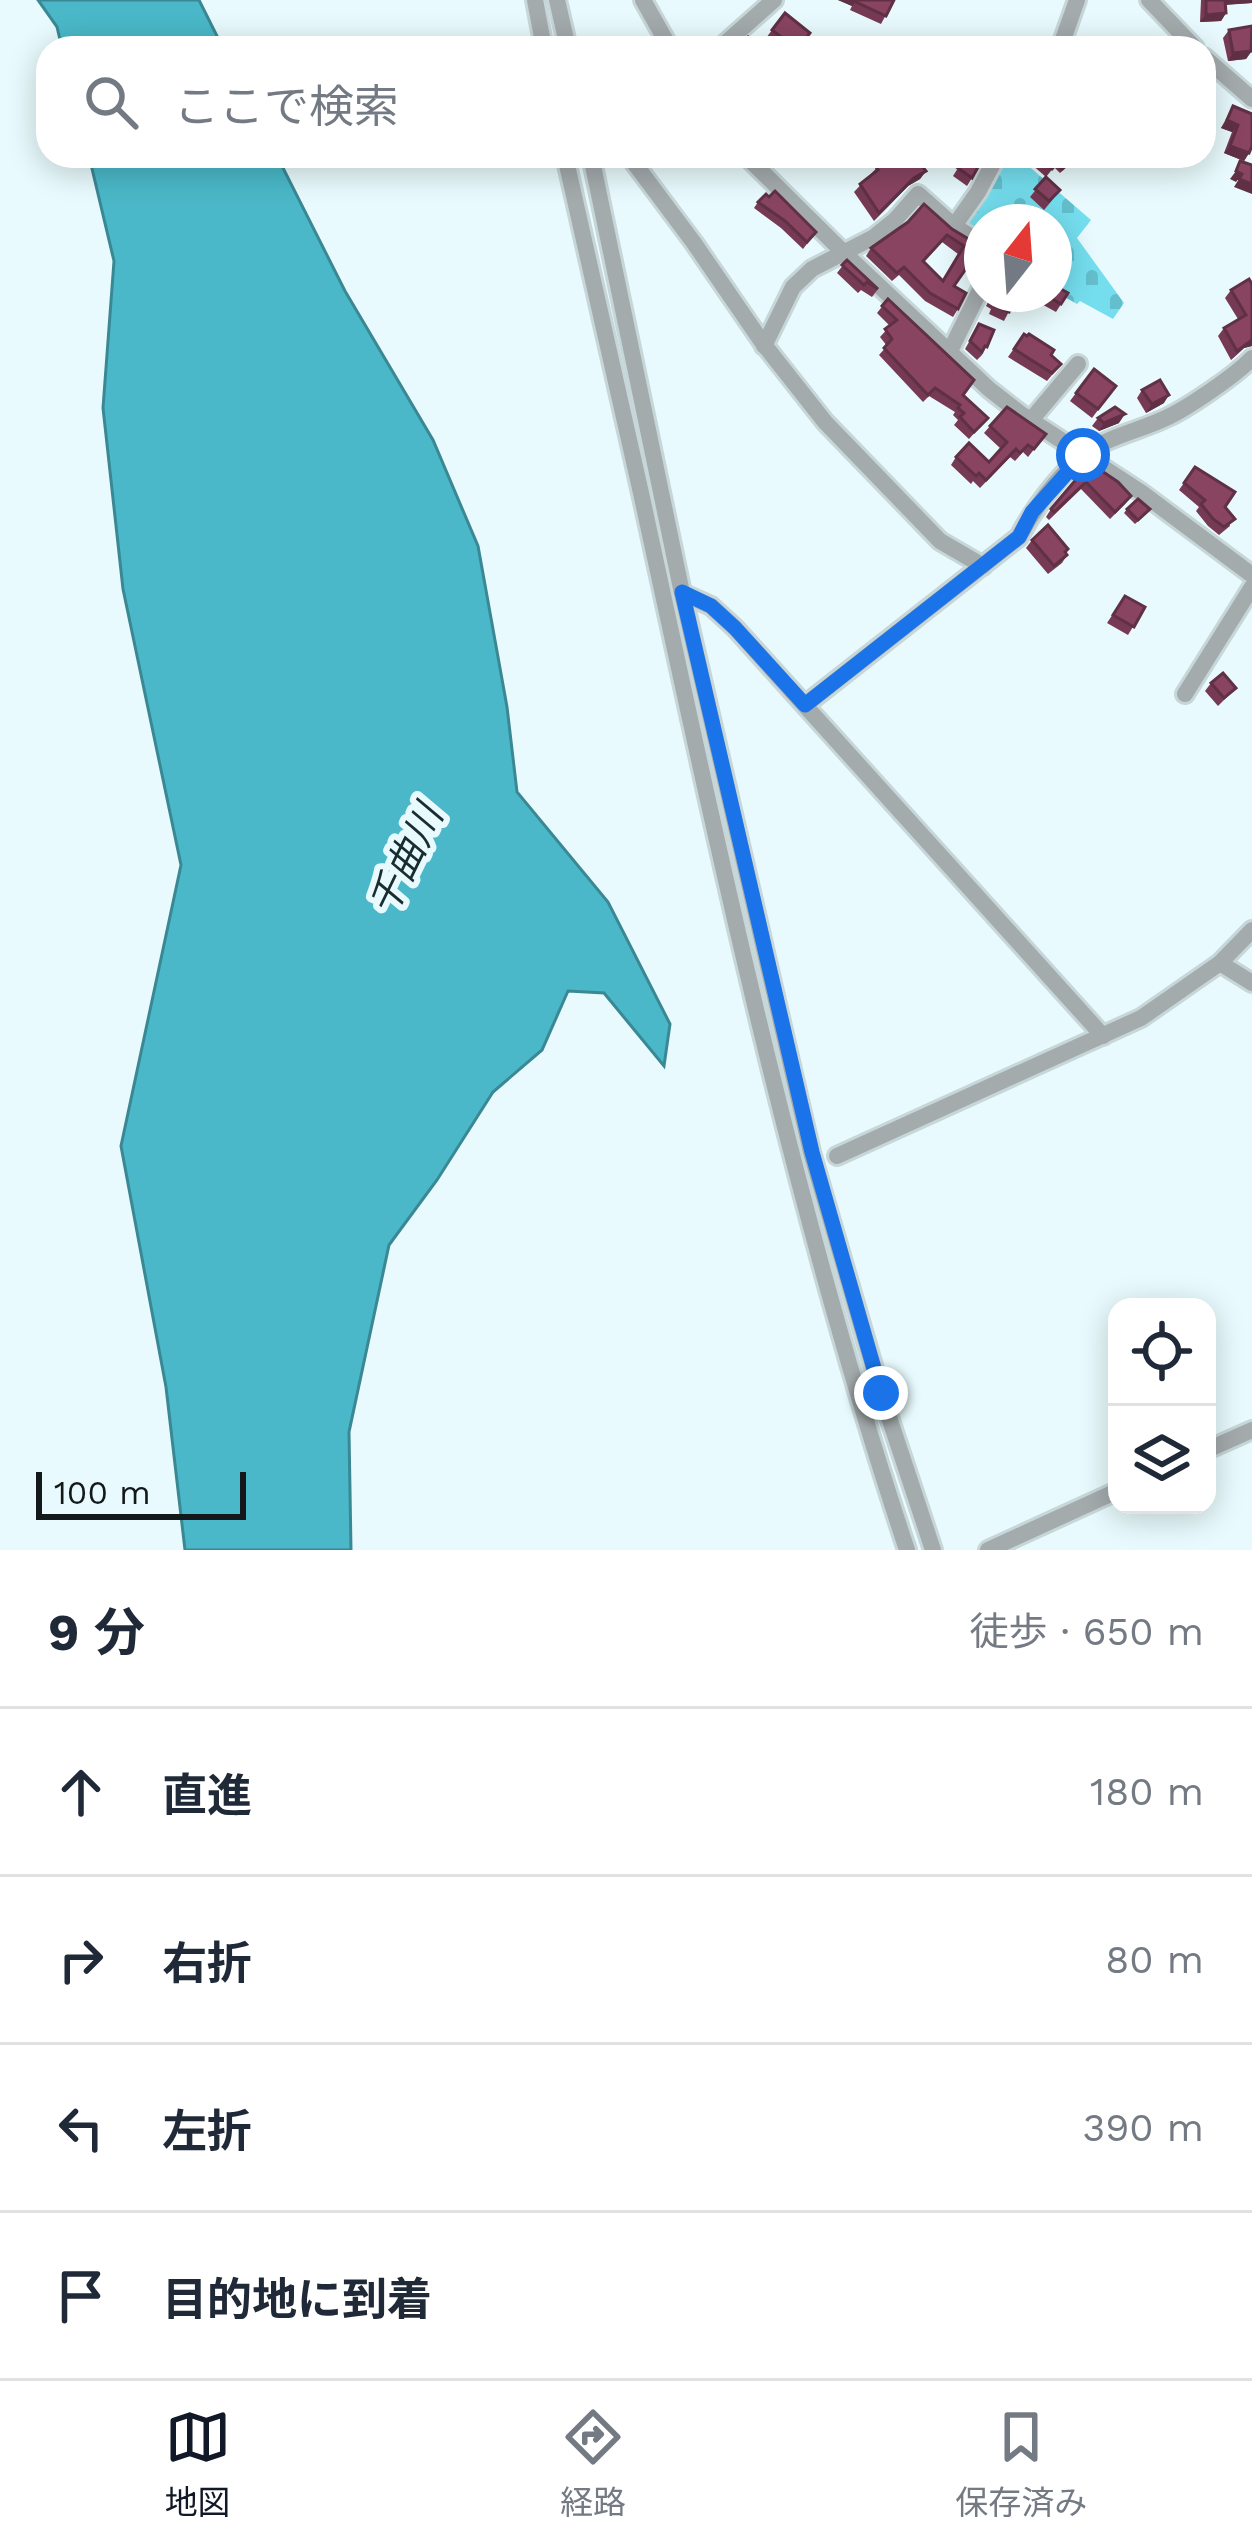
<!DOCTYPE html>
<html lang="ja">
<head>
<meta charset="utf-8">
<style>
	:root { --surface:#fff; --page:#f2f2f3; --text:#1f2937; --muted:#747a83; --line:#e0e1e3; --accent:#111827 }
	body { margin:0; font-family:"Work Sans","Noto Sans JP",sans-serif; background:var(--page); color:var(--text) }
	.controls { position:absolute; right:36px; bottom:36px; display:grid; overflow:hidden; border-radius:24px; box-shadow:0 6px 30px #0003 }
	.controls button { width:108px; height:108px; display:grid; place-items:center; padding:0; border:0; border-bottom:3px solid var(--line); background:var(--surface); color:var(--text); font:60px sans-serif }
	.compass { position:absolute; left:964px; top:204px; width:108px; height:108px; border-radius:50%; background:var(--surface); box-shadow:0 6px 30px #0003; rotate:17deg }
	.scale { position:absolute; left:36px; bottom:30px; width:210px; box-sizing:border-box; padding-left:12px; border:6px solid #13191a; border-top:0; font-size:33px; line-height:42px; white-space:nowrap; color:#13191a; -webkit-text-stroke:9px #e8fafd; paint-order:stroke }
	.stop { position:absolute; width:36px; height:36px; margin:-27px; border:9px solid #1a73e8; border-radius:50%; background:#fff }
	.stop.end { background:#1a73e8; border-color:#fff; box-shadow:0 3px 12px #0008 }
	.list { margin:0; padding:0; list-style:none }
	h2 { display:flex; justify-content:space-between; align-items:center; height:156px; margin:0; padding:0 48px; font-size:51px }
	h2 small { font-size:39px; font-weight:400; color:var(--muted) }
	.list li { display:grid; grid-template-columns:78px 1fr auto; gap:36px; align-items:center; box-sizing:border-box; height:168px; padding:0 48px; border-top:3px solid var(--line) }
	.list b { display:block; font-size:45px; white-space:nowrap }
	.list em { font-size:39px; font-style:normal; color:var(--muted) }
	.icon { flex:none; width:66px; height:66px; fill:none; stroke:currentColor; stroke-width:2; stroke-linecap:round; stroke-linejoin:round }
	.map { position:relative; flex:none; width:1252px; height:1550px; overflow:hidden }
	.search { position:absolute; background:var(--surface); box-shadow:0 6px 30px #0003; left:36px; right:36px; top:36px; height:132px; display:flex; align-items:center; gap:30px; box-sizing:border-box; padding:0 42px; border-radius:36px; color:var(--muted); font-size:45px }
	.sheet { height:828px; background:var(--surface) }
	nav { display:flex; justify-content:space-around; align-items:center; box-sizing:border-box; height:168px; border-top:3px solid var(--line); background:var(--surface); font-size:33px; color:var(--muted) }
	nav a { display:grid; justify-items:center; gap:6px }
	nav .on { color:var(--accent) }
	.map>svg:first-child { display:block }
</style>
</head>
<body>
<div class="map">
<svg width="1252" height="1550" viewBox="0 0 1252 1550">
	<defs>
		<pattern id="cemetery-stones" width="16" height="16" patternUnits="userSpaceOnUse" patternTransform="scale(3)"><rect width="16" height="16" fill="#74deee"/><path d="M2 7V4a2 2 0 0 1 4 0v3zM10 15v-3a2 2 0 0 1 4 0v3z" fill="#64becc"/></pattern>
	</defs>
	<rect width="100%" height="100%" fill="#e8fafd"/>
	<polygon fill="url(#cemetery-stones)" points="1002,156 1017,156 1091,220 1077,238 1124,303 1113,319 1080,301 1077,304 1054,291 1054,222 982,222 982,238 966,228 964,222"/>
	<g fill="#4ab8c8" stroke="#3a8894" stroke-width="3">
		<polygon points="38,0 199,0 223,48 62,48 57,27"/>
		<polygon points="89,156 277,156 345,291 433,440 478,546 507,707 517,792 608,902 670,1024 664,1066 604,993 568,991 542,1050 493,1092 437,1180 389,1245 349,1432 351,1550 185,1550 166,1387 121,1146 181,865 123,589 103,408 114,261"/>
	</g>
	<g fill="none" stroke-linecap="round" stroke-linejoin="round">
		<defs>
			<g id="minor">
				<polyline points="535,0 544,48"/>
				<polyline points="557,0 568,48"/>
				<polyline points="643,0 670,48"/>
				<polyline points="1149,0 1195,48"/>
				<polyline points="720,48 774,0"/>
				<polyline points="1060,48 1077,0"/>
				<polyline points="1204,57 1252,99"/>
				<path d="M565,156c25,112 51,225 76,337 77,355 151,711 266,1057"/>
				<polyline points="591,156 682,593 811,1152 881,1393 933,1550"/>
				<polyline points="629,156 694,243 762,342 825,422 940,541 983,566"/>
				<polyline points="746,156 844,253 989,389 1021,414 1142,493 1252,575"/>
				<polyline points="982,244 954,226 978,192 997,156"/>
				<polyline points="764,346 793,287 812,269 874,237 895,220 918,194 954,226"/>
				<polyline points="949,353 982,286"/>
				<polyline points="1031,420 1078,364"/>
				<polyline points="682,593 711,606 735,628 1103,1036"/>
				<polyline points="1185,694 1252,587"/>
				<path d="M805,705l214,-168c15,-29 38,-59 63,-81 25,-20 58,-25 86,-39 21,-10 68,-42 84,-59"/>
				<polyline points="1220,963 1252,983"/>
				<polyline points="837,1156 1141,1018 1220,963 1252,930"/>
				<polyline points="1207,1450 1252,1430"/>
				<polyline points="988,1550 1117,1491"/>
			</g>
		</defs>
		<use href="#minor" stroke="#c6d6d9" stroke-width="22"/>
		<use href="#minor" stroke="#a4abac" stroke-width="16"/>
	</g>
	<g fill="#763a54" fill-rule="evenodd">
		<polygon points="838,0 894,0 881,24 850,10 852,6"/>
		<polygon points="1201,0 1252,0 1252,3 1225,5 1226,13 1221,21 1200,22"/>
		<polygon points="785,13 799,48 777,48 766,38"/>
		<polygon points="1252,26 1252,51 1246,59 1228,61 1223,38 1229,30"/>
		<polygon points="1233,106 1249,153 1244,161 1224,153 1232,132 1221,128"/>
		<polygon points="714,156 734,156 722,166"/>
		<polygon points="885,156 914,156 926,171 920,179 908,186 874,221 854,192 887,157"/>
		<polygon points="1022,156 1053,156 1069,165 1060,173 1054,167 1046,177 1054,198 1044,210 1030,197 1046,177"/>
		<polygon points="958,168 972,178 967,186 953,176"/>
		<polygon points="758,202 816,232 803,249 781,228 754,208"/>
		<path d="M952,229l28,18 -2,27 -5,2 -8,-5 -11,15 4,23 -5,8 -28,-16 -26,-26 -7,6 -26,-25 5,-8zM942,242l16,12 -16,27 -18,-19z"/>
		<polygon points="847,260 878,289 872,297 861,290 858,293 837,273"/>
		<polygon points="1252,284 1252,346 1244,348 1231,360 1218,336 1224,328 1238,319 1225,298 1231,290"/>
		<polygon points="1068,293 1056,312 1036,301 1040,294"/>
		<polygon points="992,294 1018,294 1004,321 989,314 991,309 986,306"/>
		<polygon points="888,299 963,396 988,418 969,439 954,425 958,420 953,415 955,412 929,396 923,402 879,355 887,346 880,337 890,326 877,313"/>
		<polygon points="979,324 982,355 977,360 965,349"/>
		<polygon points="1024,334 1061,364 1047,381 1008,357"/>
		<polygon points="1094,369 1116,386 1092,418 1070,401"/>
		<polygon points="1142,390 1164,403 1146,413 1137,398"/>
		<polygon points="1098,418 1119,423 1099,431 1092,426"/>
		<polygon points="990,426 1046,434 1028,457 1023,452 1015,461 1010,457 980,488 973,481 971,484 951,465 956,457 989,462 1001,449 984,433"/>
		<polygon points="1090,463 1126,503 1110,519 1081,489 1049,520 1046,517 1051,509"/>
		<polygon points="1195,467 1225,507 1230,526 1219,535 1208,526 1196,511 1199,507 1179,490"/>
		<polygon points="1127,509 1147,513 1135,524 1124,513"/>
		<polygon points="1032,540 1067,555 1062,563 1048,574 1026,548"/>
		<polygon points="1125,596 1145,607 1128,635 1107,623"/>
		<polygon points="1211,683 1236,688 1218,706 1205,691"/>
	</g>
	<g fill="#603045">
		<polygon points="838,0 857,0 852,6"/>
		<polygon points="1223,0 1252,0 1252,3 1219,5"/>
		<polygon points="1226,13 1221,21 1200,22 1206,15"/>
		<polygon points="1251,51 1246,59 1228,61 1233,53"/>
		<polygon points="1227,120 1238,125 1232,132 1221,128"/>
		<polygon points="1230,146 1249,153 1244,161 1224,153"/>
		<polygon points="926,171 920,179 908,186 874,221 914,178"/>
		<polygon points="1236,171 1242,174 1236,182 1230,179"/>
		<polygon points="1239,179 1252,184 1252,194 1234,187"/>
		<polygon points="1250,340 1252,340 1252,346 1244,348 1231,360"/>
		<polygon points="1169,395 1164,403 1146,413 1152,404"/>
		<polygon points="1125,414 1119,423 1099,431 1104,423"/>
	</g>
	<g fill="#894462" stroke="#603045" stroke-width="3" fill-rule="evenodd">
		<polygon points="857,0 894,0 886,16 856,2"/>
		<polygon points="1206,0 1225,0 1226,13 1206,15"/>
		<polygon points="785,13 810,33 798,48 782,48 779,46 784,39 772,30"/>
		<polygon points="1252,26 1251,51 1233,53 1229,30"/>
		<polygon points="748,37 758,48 733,48"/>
		<polygon points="1233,106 1252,114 1252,146 1249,153 1230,146 1238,125 1227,120"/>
		<polygon points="888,156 914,156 926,171 914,178 879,213 860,184 878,170 876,167"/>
		<polygon points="970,156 984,156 972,178 958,168"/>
		<polygon points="1037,156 1053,156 1059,161 1052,169"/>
		<polygon points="1060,156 1067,156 1071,161 1062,169 1057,163 1059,161 1057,159"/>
		<polygon points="1240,161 1252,165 1252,184 1239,179 1242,174 1236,171"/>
		<polygon points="1046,177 1060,190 1049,201 1035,189"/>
		<polygon points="775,191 816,232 807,242 785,221 758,202 766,194 769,197"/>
		<path d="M924,204l28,25 30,18v20l-4,1 -8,-5 -16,23 12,7 -8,16 -28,-16 -26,-26 -7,6 -26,-25 37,-26zM947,235l17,11 -21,35 -20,-20z"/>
		<polygon points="847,260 878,289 867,282 864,285 842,265"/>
		<polygon points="1249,279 1252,284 1252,340 1237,351 1224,328 1246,315 1231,290"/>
		<polygon points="1054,285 1068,293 1061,304 1044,294 1054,294"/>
		<polygon points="994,294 1018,294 1009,312 995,306 997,301 992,298"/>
		<polygon points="888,299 974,380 963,395 988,418 974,432 960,417 964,413 958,408 960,405 935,388 928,395 884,348 892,339 885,329 897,320 882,306"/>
		<polygon points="979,324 994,330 987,347 985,346 982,352 970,341"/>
		<polygon points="1024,334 1027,336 1029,334 1054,350 1051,355 1061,364 1052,373 1014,349"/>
		<polygon points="1094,369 1116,386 1098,409 1076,393"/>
		<polygon points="1160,380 1169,395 1152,404 1142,390"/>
		<polygon points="1007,407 1046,434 1034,449 1028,445 1020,453 1016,449 986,480 979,473 976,476 956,457 969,443 989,462 1007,442 990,426"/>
		<polygon points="1115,407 1125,414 1104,423 1098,418"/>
		<polygon points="1090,463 1118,482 1131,496 1115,512 1086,482 1054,512 1051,509"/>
		<polygon points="1195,467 1235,492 1225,507 1235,519 1224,527 1213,519 1201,504 1205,500 1184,483"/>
		<polygon points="1138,499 1150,509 1138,520 1127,509"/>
		<polygon points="1048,525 1068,549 1065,552 1067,555 1054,566 1032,540"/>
		<polygon points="1125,596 1145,607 1134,627 1113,615"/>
		<polygon points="1223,673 1236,688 1224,698 1211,683"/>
	</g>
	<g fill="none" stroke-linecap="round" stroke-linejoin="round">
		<polyline stroke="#1a73e8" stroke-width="15" points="881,1393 812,1152 682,592 711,606 735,628 805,705 1019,537 1032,512 1083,455"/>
	</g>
	<g text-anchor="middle" stroke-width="12" stroke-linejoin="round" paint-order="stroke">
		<g font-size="39" font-style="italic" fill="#192d30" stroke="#e8fafd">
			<text transform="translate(405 860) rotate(-64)" y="14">千曲川</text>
		</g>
	</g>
</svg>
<div class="controls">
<button><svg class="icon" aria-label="locate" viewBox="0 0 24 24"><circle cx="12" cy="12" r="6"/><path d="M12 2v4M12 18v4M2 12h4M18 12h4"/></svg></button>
<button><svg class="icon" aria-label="layers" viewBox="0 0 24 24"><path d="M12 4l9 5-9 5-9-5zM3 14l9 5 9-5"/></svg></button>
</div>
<svg class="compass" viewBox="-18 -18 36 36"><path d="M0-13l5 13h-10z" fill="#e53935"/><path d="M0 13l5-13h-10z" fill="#747a83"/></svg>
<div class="scale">100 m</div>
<div class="stop" style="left:1083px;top:455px"></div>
<div class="stop end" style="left:881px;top:1393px"></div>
<div class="search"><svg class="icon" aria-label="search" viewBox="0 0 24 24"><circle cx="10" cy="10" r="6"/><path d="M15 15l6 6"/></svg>ここで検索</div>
</div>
<section class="sheet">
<h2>9 分<small>徒歩 · 650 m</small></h2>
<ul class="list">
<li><svg class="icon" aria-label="ahead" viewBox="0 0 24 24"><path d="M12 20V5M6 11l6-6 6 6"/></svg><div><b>直進</b></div><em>180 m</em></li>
<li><svg class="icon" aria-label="right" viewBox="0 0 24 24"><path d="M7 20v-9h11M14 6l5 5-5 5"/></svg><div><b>右折</b></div><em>80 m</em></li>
<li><svg class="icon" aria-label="left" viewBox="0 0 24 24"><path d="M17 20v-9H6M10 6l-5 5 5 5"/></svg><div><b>左折</b></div><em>390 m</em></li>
<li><svg class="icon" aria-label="arrive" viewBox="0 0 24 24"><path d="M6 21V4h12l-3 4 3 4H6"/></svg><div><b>目的地に到着</b></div></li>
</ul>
</section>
<nav>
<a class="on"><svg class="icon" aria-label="map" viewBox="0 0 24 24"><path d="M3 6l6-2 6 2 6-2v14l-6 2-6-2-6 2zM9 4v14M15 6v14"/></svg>地図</a>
<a><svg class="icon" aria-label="directions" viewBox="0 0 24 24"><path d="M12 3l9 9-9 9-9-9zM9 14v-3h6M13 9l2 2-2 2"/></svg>経路</a>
<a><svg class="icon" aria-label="saved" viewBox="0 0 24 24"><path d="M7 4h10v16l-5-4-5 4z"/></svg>保存済み</a>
</nav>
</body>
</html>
